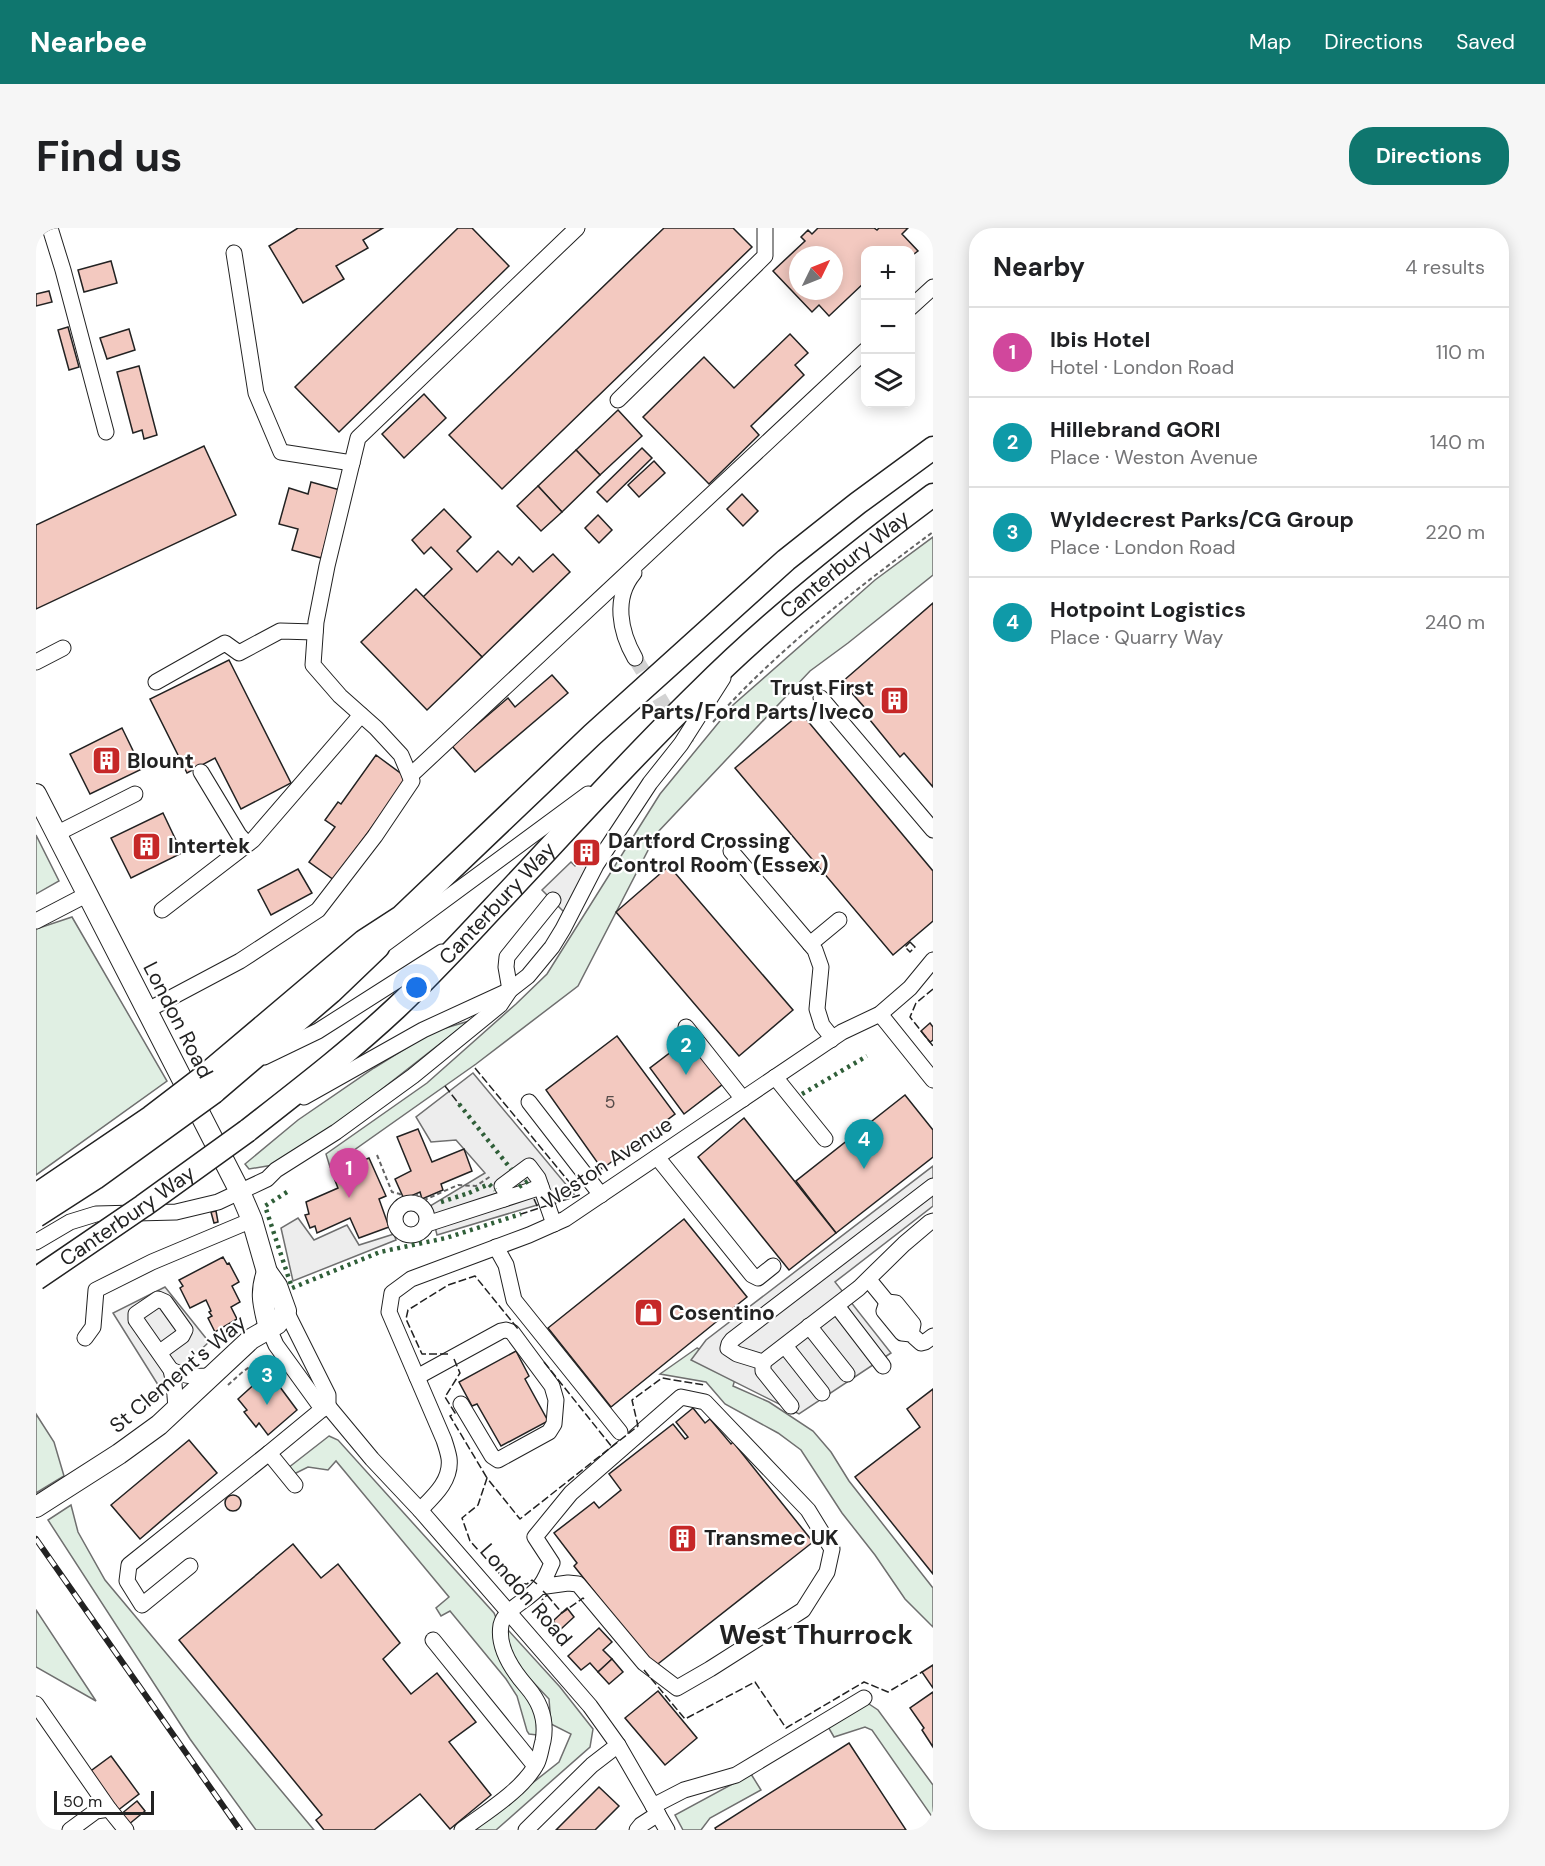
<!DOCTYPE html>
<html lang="en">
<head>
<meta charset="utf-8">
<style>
	:root { --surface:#fff; --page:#f6f6f6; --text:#202124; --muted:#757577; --line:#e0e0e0; --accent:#0f766e }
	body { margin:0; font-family:"DM Sans",sans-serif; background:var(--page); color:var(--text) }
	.controls { position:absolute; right:18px; top:18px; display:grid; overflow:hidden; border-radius:12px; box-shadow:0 3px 15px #0003 }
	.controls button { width:54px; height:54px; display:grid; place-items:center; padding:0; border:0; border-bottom:2px solid var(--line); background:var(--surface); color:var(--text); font:30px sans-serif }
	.compass { position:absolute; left:753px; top:18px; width:54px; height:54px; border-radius:50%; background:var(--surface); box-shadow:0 3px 15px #0003; rotate:47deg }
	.scale { position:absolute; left:18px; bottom:15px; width:100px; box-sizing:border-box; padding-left:6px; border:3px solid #222; border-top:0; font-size:16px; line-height:21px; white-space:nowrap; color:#222; -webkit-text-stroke:4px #fff; paint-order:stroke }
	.you { position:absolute; left:381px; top:760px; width:21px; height:21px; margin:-15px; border:4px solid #fff; border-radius:50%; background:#1a73e8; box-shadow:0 0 0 9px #1a73e833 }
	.badge { display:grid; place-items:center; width:39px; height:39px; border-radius:50%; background:var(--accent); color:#fff; font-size:20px; font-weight:700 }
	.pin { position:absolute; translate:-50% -50px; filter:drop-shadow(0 2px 3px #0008) }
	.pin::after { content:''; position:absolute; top:32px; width:21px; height:18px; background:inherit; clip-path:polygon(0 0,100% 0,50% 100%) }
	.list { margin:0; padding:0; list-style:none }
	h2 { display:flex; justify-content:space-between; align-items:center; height:78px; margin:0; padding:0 24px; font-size:26px }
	h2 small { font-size:20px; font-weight:400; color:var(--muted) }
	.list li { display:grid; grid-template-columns:39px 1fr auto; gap:18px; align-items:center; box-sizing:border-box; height:90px; padding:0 24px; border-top:2px solid var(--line) }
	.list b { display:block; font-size:22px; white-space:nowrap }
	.list p { margin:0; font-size:20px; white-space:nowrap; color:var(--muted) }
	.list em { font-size:20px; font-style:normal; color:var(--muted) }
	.icon { flex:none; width:33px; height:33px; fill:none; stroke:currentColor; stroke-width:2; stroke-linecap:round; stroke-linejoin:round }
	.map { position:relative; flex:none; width:897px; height:1602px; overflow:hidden; border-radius:24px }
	header { display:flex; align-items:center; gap:36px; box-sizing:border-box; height:84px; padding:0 30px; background:var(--accent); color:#fff }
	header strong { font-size:28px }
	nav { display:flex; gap:33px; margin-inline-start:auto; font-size:21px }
	.intro { display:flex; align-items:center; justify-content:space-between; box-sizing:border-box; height:144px; padding:0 36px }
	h1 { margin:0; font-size:42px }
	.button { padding:15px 27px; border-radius:24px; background:var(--accent); color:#fff; font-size:21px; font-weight:700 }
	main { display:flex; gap:36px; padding:0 36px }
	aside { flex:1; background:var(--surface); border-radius:24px; box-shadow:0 3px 15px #0003 }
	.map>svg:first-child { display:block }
</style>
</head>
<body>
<header>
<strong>Nearbee</strong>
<nav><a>Map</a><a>Directions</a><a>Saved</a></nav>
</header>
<div class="intro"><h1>Find us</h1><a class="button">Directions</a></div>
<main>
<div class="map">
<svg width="897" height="1602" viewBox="0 0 897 1602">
	<rect width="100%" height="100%" fill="#fff"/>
	<g fill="#e0efe3" stroke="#6f6f6f" stroke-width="1.5">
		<polygon points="897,309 897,347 812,415 774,443 621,605 542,758 440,836 294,939 290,926 391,855 480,776 511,746 624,566 697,477 839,352"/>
		<polygon points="0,607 23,653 0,666"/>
		<polygon points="36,689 131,853 0,947 0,701"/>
		<polygon points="433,793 300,897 237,937 213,941 209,936 262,892 338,840 396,804"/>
		<polygon points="661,1120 702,1141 697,1158 733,1174 777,1203 795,1224 813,1253 897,1360 897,1399 869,1371 839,1327 806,1285 765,1222 742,1205 689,1176 670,1154 624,1146"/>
		<polygon points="0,1186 18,1214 28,1248 0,1265"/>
		<polygon points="293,1208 302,1212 458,1385 503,1492 501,1507 493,1506 491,1503 481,1468 470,1451 414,1383 405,1388 400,1380 413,1369 300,1233 292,1242 272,1239 258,1246 252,1240"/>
		<polygon points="35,1277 42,1304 69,1352 278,1602 220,1602 154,1511 12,1292"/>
		<polygon points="0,1382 60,1473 0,1439"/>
		<polygon points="472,1402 524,1459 557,1501 554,1519 460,1602 437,1602 523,1534 535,1506 515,1496 513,1471 481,1437 471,1411"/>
		<polygon points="830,1474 842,1482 897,1557 897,1590 836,1502 829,1499 798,1509 791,1497"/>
		<polygon points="715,1546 725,1562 674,1590 665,1602 647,1602 639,1587"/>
	</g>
	<g fill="#ededed" stroke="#6f6f6f" stroke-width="1.5">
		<polygon points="544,632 551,640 530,686 506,662 535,634 539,638"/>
		<polygon points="437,845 538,966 401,1007 394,978 449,945 420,912 395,914 380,889"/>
		<polygon points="897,938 897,978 799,1054 855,1125 763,1186 655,1132 670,1112"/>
		<polygon points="262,990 278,1012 311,997 323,1017 358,1006 360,1012 257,1053 245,1000"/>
		<polygon points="129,1059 173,1114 124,1160 77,1085"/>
	</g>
	<g fill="#f3c9c0" stroke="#222" stroke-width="1.5" fill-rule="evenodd">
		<polygon points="262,0 347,0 327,12 332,20 300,38 308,51 267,75 233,18"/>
		<polygon points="422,0 436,0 473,38 303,204 259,159"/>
		<polygon points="628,0 697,0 716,19 466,261 413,207"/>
		<path d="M782,0h56l3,2 2,-2h29l-6,6 16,17 -8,6v-7h-44v31l-37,35 -10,-11 -7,7 -39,-41 32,-30 -4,-4 7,-7 4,4zM762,27h36v36h-36z"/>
		<polygon points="75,33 81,55 48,64 42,42"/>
		<polygon points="13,63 16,74 0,78 0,66"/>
		<polygon points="32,99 43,139 33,142 22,102"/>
		<polygon points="93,101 99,122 71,131 64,110"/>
		<polygon points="754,106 772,125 759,137 768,147 715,198 723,207 673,256 607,189 668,129 698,160"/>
		<polygon points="103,138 121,207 108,211 106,202 97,205 81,144"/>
		<polygon points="388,166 410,190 368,230 346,206"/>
		<polygon points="582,182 606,208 564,247 540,222"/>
		<polygon points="168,218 200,287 0,381 0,297"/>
		<polygon points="606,220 616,230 571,274 561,264"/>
		<polygon points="540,222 564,247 526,284 502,258"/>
		<polygon points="618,233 629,245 603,269 592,257"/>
		<polygon points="275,254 304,262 285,330 256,322 262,301 243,296 253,260 272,266"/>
		<polygon points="502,258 526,284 505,303 481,278"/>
		<polygon points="706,266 722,283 707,298 691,281"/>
		<polygon points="408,281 435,309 421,323 441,344 462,323 476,337 483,329 497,344 517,326 534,344 446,429 387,369 416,341 395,319 388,326 376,312"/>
		<polygon points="562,287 576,302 563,315 549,300"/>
		<polygon points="380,361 446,429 391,482 325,414"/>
		<polygon points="897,375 897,559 868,525 864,529 834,492 837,489 806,454"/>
		<polygon points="193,432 255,555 205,581 179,530 151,545 114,471"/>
		<polygon points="516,447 532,465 439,544 416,518 472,470 479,479"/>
		<polygon points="765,485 897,643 897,693 857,727 699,540"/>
		<polygon points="86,500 106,541 54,566 34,526"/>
		<polygon points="340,527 371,550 298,652 273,634 299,599 289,592 302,574 305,576"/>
		<polygon points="127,585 146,625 95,650 75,610"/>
		<polygon points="551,616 560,625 551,634 542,626"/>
		<polygon points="633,638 757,782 703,828 580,684"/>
		<polygon points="262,641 276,665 235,687 222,662"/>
		<polygon points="894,795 897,799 897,812 894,814 885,803"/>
		<polygon points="581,808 639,886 566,941 510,862"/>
		<polygon points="652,811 687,856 648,886 614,840"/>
		<polygon points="869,867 897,902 897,929 800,1005 760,953"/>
		<polygon points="708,890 800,1005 753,1042 662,929"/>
		<polygon points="382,901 396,934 428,921 436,943 405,956 407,962 386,971 384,964 368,971 359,951 375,943 361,909"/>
		<polygon points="333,930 350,968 343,971 353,999 323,1010 314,990 281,1005 279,998 274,1000 269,987 273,986 270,974 302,960 296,945"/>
		<polygon points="180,983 182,994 178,995 175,984"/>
		<polygon points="648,991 711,1069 575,1179 512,1100"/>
		<polygon points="187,1029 191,1036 193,1035 203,1054 196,1058 204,1074 195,1079 201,1091 179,1104 172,1090 176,1088 173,1084 175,1083 170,1072 154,1080 144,1060 147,1058 143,1052"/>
		<polygon points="480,1123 493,1148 489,1151 512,1193 465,1218 441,1176 436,1178 423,1154"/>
		<polygon points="231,1145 240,1156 241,1155 261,1182 232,1207 223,1195 220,1199 208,1184 211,1182 202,1171"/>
		<polygon points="897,1161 897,1346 819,1249 884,1199 871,1181"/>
		<polygon points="657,1180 669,1195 674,1191 695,1216 697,1214 777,1314 618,1439 538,1338 541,1335 518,1305 558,1274 563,1280 585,1262 573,1246 637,1196 649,1211 652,1209 640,1194"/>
		<polygon points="153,1212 181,1245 104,1311 75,1277"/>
		<circle cx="197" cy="1275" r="8"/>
		<polygon points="257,1316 285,1350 302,1336 364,1415 347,1431 375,1466 401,1445 440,1494 413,1514 455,1567 414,1601 384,1566 338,1602 288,1602 280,1592 286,1587 143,1412"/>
		<polygon points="531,1380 538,1389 525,1401 517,1393"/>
		<polygon points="563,1400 576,1414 567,1422 576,1431 562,1444 554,1435 545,1442 532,1428"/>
		<polygon points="576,1431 587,1444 573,1456 562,1444"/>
		<polygon points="897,1437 897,1460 886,1444"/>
		<polygon points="622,1463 661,1510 629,1537 589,1490"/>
		<polygon points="897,1464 897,1519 886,1502 888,1500 874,1480"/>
		<polygon points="813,1515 870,1602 680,1602 679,1600"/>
		<polygon points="75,1528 103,1566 81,1583 52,1545"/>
		<polygon points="563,1559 583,1578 559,1602 520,1602"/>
		<polygon points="101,1573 109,1583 92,1597 84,1587"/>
	</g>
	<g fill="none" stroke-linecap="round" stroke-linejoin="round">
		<polyline stroke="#d3d3d3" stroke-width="15" stroke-dasharray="15 8" stroke-linecap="butt" points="599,430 652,517"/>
		<defs>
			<g id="minor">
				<polyline points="14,0 27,42 70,204"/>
				<polyline points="198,25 220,165 245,224 316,235"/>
				<polyline points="874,80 897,59"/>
				<polyline points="582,172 729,28 729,0"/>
				<path d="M598,345c-21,25 -14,59 1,85"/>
				<polyline points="0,434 27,420"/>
				<polyline points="120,454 189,415 203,425 244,403 279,404"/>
				<polyline points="785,470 897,602"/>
				<polyline points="165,544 203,607 211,616"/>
				<polyline points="374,548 830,122"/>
				<polyline points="20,606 99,566"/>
				<polyline points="695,623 779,722 785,739 781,781 786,797 794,807 795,812"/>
				<polyline points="126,682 217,612 325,487"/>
				<polyline points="0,693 50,667"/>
				<polyline points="774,716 803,692"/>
				<polyline points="338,724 552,566"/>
				<polyline points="110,783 204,733 282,682 339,608 376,553 365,527 340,500 304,468 277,437 280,394 291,338 322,210 541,0"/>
				<polyline points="844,786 897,852"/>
				<polyline points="650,799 707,871"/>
				<polyline points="228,829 282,803 406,724"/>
				<polyline points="739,849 789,911"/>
				<polyline points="268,869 387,802 474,762 492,748 516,719 527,701 560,637 614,555 645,516 687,450"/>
				<polyline points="493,874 565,967"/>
				<polyline points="621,929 716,1047 722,1050 737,1038"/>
				<polyline points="897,958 696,1112 693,1116 692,1120 701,1126 727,1134 823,1060 868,1016 894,994 897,993"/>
				<polyline points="468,971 470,964 466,958 493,938 502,950 518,996"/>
				<circle cx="375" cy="991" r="16"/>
				<polyline points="391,996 505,959"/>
				<polyline points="0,1014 34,994 60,986 140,984 182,974 231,951 240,942 300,904 377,848 464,777 474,762 470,739 471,729 517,672"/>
				<polyline points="460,1019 470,1037 478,1072 584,1204"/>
				<polyline points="833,1052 851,1074"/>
				<polyline points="801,1078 847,1138"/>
				<polyline points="250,1083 292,1167 292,1178"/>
				<polyline points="773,1098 811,1146"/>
				<polyline points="233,1101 240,1117 282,1175 292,1178 336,1231 384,1282 554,1478 582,1517 631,1602"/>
				<polyline points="875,1106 877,1096 860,1075 851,1074 848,1083 866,1105 875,1106 885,1115 889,1114 897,1108"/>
				<polyline points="49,1110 57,1099 60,1062 116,1034 216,992"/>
				<polyline points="749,1118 786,1165"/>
				<polyline points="124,1124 146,1108 149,1102 129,1074 122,1071 100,1086 100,1092 135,1142 138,1156 140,1180"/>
				<polyline points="727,1134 727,1143 755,1178"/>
				<path d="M135,1142c14,6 25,8 40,5"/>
				<polyline points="381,1149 465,1103 470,1102 476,1104 516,1158 520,1172 518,1196 513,1204 462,1232 456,1228 425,1176"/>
				<polyline points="259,1257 233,1225 284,1183 292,1178"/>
				<path d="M384,1282c14,-14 32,-30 29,-52 -1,-6 -3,-12 -5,-18l-55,-128 3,-19 19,-14 118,-44 36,-16 277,-187 38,-18 30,-26 23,-28"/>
				<polyline points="154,1338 106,1377 91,1353 93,1337 233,1225"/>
				<polyline points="397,1412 499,1538"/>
				<polyline points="0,1476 73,1581 90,1602"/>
				<polyline points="617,1578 648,1562 700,1547 828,1470"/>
				<polyline points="34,1602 60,1583 73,1581"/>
				<path d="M426,1602c24,-18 61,-40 75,-67 3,-6 4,-15 6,-22 4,-21 -3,-39 -16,-54 -14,-16 -30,-39 -26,-62 4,-17 28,-25 38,-38 6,-6 9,-16 13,-24l-17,-26 36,-44 110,-96 24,5 103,108 24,39 -5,23 -24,38 -93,59 -33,19 -33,-25 -66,-79 -10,-1 -29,4"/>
				<polyline points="490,1602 556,1537 582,1517"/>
				<polyline points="601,1602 605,1597 622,1586"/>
			</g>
			<g id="major">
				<polyline points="0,566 204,964 216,992 231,1044 241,1058 250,1083 241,1096 215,1111 123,1197 83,1226 0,1279"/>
				<path d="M231,1044c-8,23 -3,34 2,57"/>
			</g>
			<g id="highway">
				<polyline points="166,850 328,713 365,689 556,507 750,332 822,275 897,220"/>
				<polyline points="178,864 295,764 342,719"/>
				<path id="s1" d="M211,903c51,-40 102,-79 149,-123 34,-32 66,-67 98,-101 68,-72 134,-146 205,-215 72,-72 152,-136 234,-197"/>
			</g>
		</defs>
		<use href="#minor" stroke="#222" stroke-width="17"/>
		<use href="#major" stroke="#222" stroke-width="22"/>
		<use href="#highway" stroke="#222" stroke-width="25"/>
		<g stroke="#646464" stroke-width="2" stroke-dasharray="4.5 3" stroke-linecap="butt">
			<path d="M677,494c63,-71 144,-134 220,-190"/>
			<polyline points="341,927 356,964 364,966 367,973 383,966 386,973 422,957 440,958 455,948"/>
			<path d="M192,1157c12,-11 25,-24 41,-25"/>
		</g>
		<use href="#minor" stroke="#fff" stroke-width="15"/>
		<use href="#major" stroke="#fff" stroke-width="20"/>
		<use href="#highway" stroke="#fff" stroke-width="22"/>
		<defs>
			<polyline id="rail" points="0,1311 204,1602"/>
		</defs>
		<use href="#rail" stroke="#222" stroke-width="6"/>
		<use href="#rail" stroke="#fff" stroke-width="4" stroke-dasharray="11" stroke-linecap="butt"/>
		<defs>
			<g id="highway-bridge">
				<polyline points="0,967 115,889 166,850"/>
				<polyline points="0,988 59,950 178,864"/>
				<path id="s2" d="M0,1051l107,-73 104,-75"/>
			</g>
		</defs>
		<use href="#highway-bridge" stroke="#222" stroke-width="25" stroke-linecap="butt"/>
		<use href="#highway-bridge" stroke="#fff" stroke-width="22"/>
		<g stroke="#2f5e38" stroke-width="4.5" stroke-dasharray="3 4.5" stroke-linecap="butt">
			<polyline points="766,866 831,828"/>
			<polyline points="423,876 475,941"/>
			<polyline points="483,959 492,953"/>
			<polyline points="251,964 229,978 256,1060 344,1024 410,1010 485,986"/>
			<polyline points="433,965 453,956 459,962"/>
			<polyline points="405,974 430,966"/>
		</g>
		<g stroke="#222" stroke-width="1.5" stroke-dasharray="8 3" stroke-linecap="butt">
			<polygon points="874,714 879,719 874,724 869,719"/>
			<polyline points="897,761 880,775 874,789 897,818"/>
			<polyline points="439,840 544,967 485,986"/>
			<polyline points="409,858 423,876"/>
			<polyline points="498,971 502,980"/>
			<polyline points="412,1126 386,1126 370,1091 372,1082 412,1057 439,1048 482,1101"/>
			<polyline points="418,1131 424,1145 409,1169 419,1185 414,1188 451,1250"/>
			<polyline points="508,1134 576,1219"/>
			<polyline points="501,1356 496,1352 491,1356 471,1354 434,1313 426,1290 442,1277 451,1250 484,1291 602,1198 596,1172 626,1150 668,1157"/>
			<polyline points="507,1363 511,1367 506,1372 505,1391 512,1399"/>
			<polyline points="511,1367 526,1385 547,1370 548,1371"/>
			<polyline points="608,1442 649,1491 719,1454 750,1500 828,1454 852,1464 886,1444"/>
		</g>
	</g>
	<defs>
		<symbol id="building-square" viewBox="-11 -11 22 22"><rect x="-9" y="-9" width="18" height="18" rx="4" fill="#c62828" stroke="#fff"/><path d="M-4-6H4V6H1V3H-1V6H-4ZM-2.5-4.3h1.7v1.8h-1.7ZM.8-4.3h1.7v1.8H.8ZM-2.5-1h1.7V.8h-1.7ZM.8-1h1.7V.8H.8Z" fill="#fff"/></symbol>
		<symbol id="shop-square" viewBox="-11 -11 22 22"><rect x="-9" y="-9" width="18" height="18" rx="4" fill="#c62828" stroke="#fff"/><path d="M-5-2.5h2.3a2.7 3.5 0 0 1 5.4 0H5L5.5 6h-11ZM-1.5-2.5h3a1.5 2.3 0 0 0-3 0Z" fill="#fff"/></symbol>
	</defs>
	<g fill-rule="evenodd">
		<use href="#building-square" x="842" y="456" width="33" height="33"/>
		<use href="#building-square" x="54" y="516" width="33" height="33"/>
		<use href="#building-square" x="94" y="602" width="33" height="33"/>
		<use href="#building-square" x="534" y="608" width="33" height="33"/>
		<use href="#shop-square" x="596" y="1068" width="33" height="33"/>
		<use href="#building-square" x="630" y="1294" width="33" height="33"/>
	</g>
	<g text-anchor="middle" stroke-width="4.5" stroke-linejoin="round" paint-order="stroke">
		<g font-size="18" fill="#564c4a">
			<text x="574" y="880">5</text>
		</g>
		<g font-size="21" fill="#222" stroke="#fff">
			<text dy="7" stroke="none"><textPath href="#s1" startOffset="825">Canterbury Way</textPath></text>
			<text dy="7" stroke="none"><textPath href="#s1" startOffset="339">Canterbury Way</textPath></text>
			<text transform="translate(142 792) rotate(63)" y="7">London Road</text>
			<text transform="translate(571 935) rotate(-33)" y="7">Weston Avenue</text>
			<text dy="7" stroke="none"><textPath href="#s2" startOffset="111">Canterbury Way</textPath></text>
			<text transform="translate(142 1146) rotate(-40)" y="7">St Clement's Way</text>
			<text transform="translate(490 1367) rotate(49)" y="7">London Road</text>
		</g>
		<g font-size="21" font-weight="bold" fill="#222" stroke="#fff" text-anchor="start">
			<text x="838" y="467" text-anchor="end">Trust First<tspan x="838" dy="24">Parts/Ford Parts/Iveco</tspan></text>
			<text x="91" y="540">Blount</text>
			<text x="572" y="620">Dartford Crossing<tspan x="572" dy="24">Control Room (Essex)</tspan></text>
			<text x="132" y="625">Intertek</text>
			<text x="633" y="1092">Cosentino</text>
			<text x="668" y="1317">Transmec UK</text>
		</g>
		<g font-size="27" font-weight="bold" fill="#222" stroke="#fff">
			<text x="780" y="1416">West Thurrock</text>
		</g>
	</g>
</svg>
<div class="controls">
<button>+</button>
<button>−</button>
<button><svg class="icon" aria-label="layers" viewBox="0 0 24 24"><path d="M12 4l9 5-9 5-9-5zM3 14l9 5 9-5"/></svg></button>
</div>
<svg class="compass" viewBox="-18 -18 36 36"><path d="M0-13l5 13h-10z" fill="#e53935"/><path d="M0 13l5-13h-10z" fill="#757577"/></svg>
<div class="scale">50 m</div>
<div class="you"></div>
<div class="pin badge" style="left:313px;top:970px;background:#d1479c">1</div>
<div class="pin badge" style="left:650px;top:847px;background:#0f9aa8">2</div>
<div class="pin badge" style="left:231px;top:1177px;background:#0f9aa8">3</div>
<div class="pin badge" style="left:828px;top:941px;background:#0f9aa8">4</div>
</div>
<aside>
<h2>Nearby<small>4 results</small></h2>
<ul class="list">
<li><span class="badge" style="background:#d1479c">1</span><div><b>Ibis Hotel</b><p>Hotel · London Road</p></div><em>110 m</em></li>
<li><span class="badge" style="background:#0f9aa8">2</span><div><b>Hillebrand GORI</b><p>Place · Weston Avenue</p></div><em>140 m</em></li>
<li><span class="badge" style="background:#0f9aa8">3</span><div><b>Wyldecrest Parks/CG Group</b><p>Place · London Road</p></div><em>220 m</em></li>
<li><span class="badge" style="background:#0f9aa8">4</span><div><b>Hotpoint Logistics</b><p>Place · Quarry Way</p></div><em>240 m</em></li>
</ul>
</aside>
</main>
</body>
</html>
